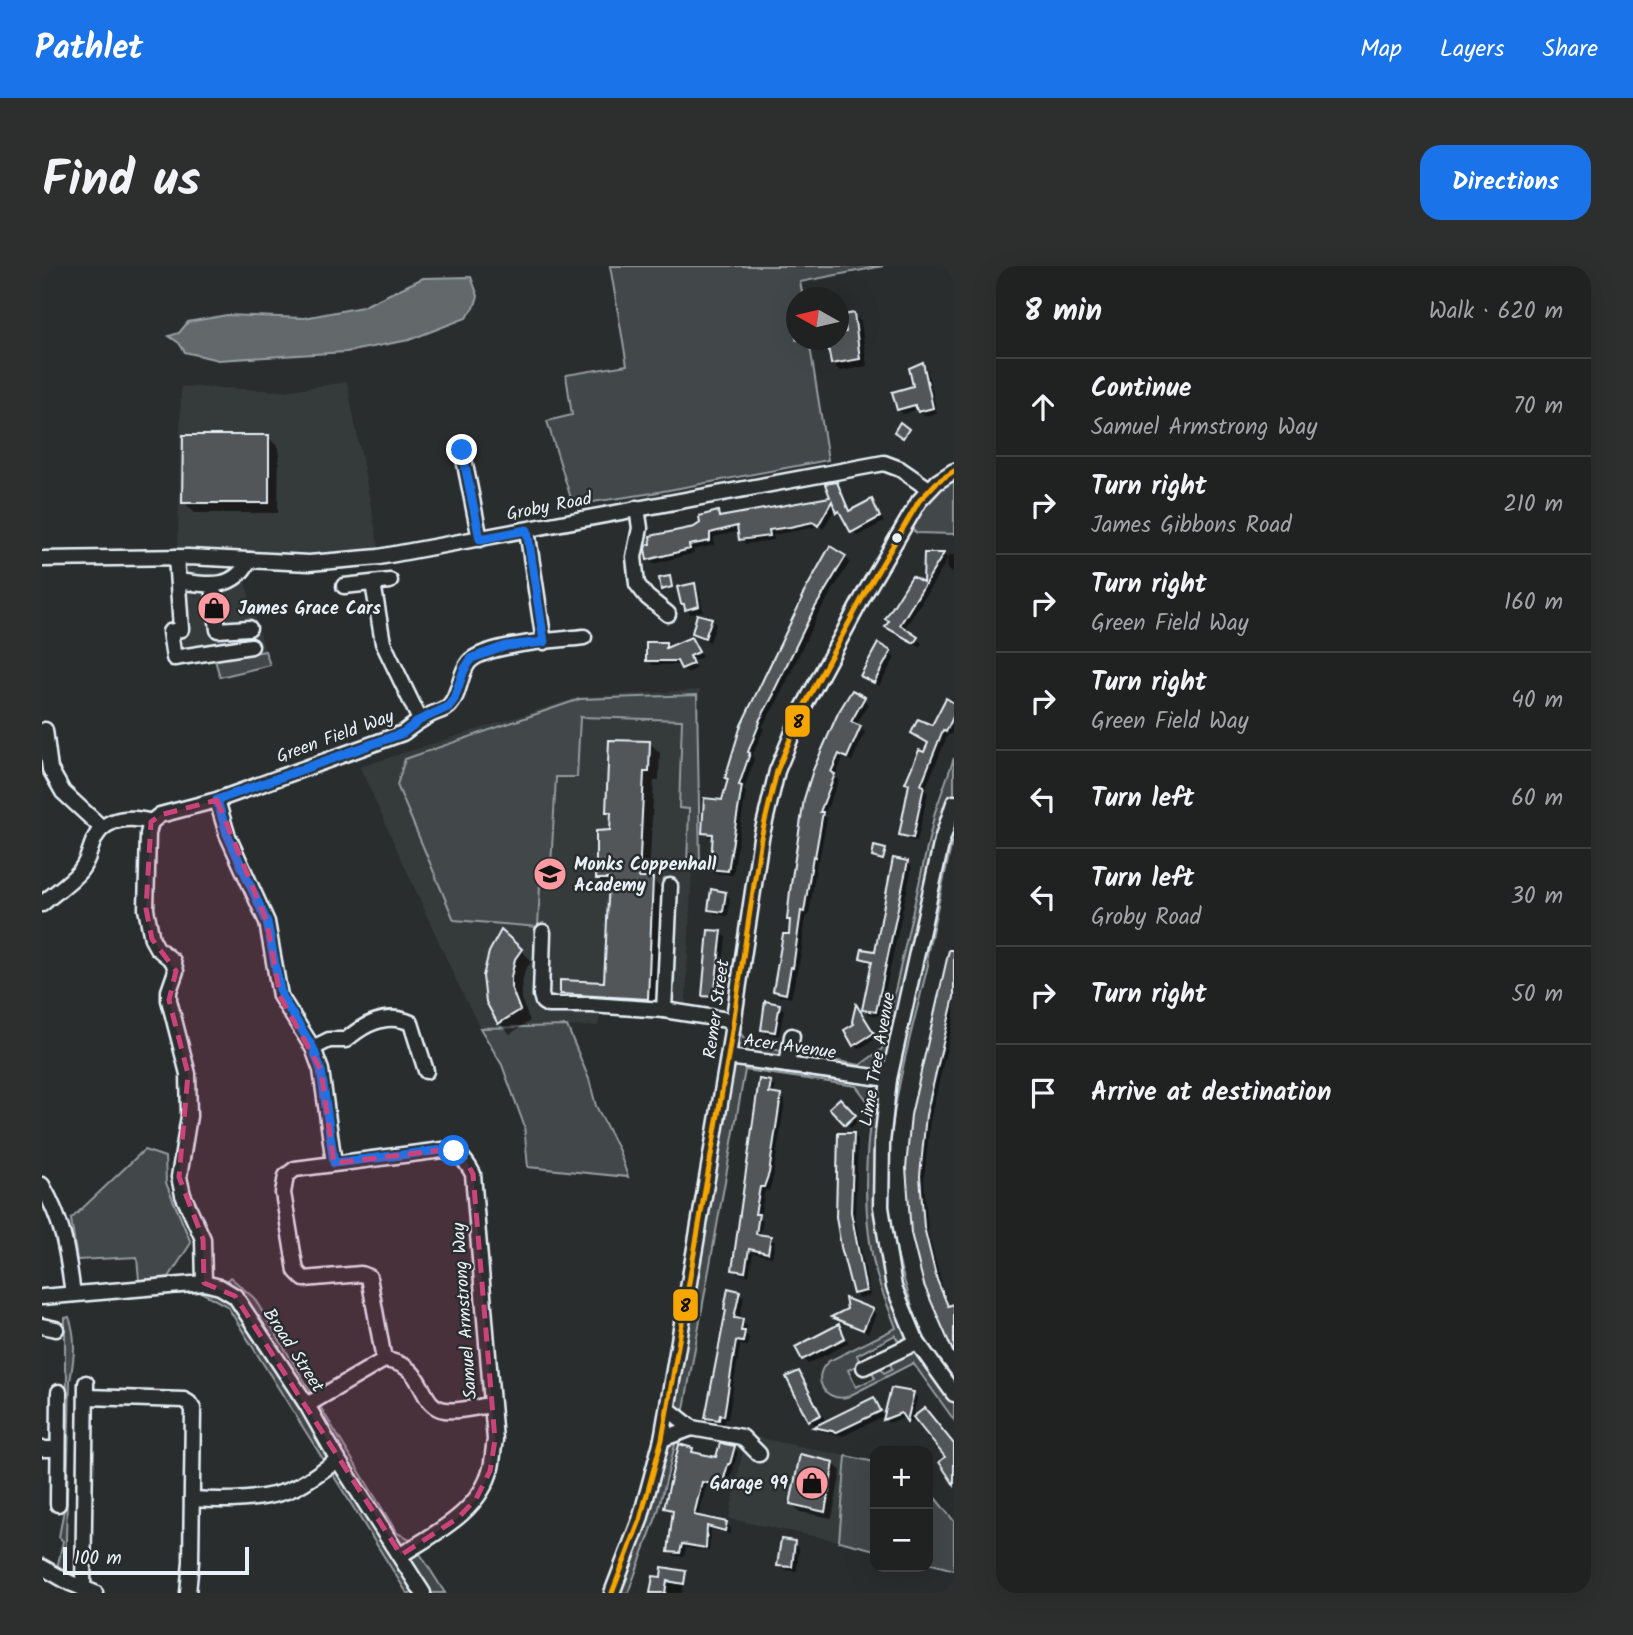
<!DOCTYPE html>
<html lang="en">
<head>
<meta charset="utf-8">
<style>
	:root { --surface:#202222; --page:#2d2f2f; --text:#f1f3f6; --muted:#a2a4a5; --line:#3d3f40; --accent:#1a73e8 }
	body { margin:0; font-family:Kalam,sans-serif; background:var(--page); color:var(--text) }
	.controls { position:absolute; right:21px; bottom:21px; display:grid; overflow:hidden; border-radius:14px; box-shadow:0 7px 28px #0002 }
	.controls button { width:63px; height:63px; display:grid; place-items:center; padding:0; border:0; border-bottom:2px solid var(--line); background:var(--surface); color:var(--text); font:35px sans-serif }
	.compass { position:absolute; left:744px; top:21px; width:63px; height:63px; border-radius:50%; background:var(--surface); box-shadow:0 7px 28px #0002; rotate:278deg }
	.scale { position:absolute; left:21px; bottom:18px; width:186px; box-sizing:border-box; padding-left:7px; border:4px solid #e8f1f8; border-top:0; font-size:19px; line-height:24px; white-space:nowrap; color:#e8f1f8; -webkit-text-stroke:5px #2a2d2e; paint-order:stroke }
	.stop { position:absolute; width:21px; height:21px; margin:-16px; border:5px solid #1a73e8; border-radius:50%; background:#fff }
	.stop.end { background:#1a73e8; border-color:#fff; box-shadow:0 2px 7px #0008 }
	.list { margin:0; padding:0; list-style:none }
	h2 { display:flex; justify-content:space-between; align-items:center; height:91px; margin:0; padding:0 28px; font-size:30px }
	h2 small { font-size:23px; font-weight:400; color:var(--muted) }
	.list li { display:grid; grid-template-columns:46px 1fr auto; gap:21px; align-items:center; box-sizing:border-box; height:98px; padding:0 28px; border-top:2px solid var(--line) }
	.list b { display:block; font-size:26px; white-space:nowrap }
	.list p { margin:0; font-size:23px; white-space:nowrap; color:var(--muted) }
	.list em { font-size:23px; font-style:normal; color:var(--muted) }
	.icon { flex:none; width:38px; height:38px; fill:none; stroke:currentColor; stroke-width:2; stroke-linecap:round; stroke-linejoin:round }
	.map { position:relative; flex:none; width:912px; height:1327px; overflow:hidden; border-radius:21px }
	header { display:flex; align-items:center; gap:42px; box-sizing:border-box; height:98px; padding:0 35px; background:var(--accent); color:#fff }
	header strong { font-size:33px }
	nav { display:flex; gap:38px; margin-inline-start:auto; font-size:24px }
	.intro { display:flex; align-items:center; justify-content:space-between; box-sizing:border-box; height:168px; padding:0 42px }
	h1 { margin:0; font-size:49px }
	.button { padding:18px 32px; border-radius:21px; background:var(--accent); color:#fff; font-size:24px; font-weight:700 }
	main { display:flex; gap:42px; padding:0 42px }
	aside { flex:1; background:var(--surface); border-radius:21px; box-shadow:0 7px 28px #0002 }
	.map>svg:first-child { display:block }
</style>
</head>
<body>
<header>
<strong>Pathlet</strong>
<nav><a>Map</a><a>Layers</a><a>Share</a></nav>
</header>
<div class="intro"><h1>Find us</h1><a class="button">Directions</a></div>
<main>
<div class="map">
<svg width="912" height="1327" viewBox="0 0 912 1327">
	<rect width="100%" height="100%" fill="#2a2d2e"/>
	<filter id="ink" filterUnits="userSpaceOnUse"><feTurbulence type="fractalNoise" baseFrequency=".0143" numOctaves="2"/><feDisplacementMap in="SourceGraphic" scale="14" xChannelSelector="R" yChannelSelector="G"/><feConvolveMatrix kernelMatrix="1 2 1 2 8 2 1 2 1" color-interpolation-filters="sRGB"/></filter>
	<g filter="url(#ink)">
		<g fill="#363a3b">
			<polygon points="305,116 337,282 285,288 136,284 139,120 242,125"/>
			<polygon points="130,300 196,306 201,308 223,385 173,394 169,377 137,383"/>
			<polygon points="658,424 643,754 558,748 556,760 438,762 414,714 318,501 537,431"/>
			<polygon points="704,1169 804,1190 797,1275 687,1253"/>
		</g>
		<g fill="#424648" stroke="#959ca0" stroke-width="2" fill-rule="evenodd">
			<polygon points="568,0 841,0 758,16 761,31 754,32 754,74 767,74 786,194 611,227 531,239 505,155 530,149 524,109 585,99"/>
			<polygon points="912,205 912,268 875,267 863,259"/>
			<polygon points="223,385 228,399 178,411 173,394"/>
			<polygon points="655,429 658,599 645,598 647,543 637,542 640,454 538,451 535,511 514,511 508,618 498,619 496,661 412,654 355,519 363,493 538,433"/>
			<path d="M912,492v75l-27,122 1,10c-22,91 -57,200 -30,293 9,32 18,67 35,95 6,9 16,16 20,25 1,7 1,33 1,42l-41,-57 -66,34c-23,5 -37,-20 -18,-36l67,-33c-6,-17 -14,-35 -19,-52 -15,-55 -13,-113 -5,-169l-16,-21 -111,-16 -63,350 -14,-11 64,-378h7l10,14 111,20 22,-16 53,-237zM853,1069l7,14 -12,13 2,7 -8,4 -7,-12 -8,4 6,13 -19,9 -8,-17 12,-6 -3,-9z"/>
			<polygon points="525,760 547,813 554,840 577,885 586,911 486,901 482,859 460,799 438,762"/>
			<polygon points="102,884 123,891 124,917 149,977 127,1011 97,1014 95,991 35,994 29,953"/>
			<polygon points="188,1011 212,1032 355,1267 377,1277 377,1286 403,1327 365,1327 185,1040 159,1026 42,1034 178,1021"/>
			<path d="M27,1051c8,21 5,42 1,64l-5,198 -9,-6 7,-32 -4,-4 5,-28 3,-135 -2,-3v-53z"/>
			<polygon points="636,1167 616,1246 586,1327 570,1327 620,1173"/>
			<polygon points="804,1190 833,1196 833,1284 797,1275"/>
			<polygon points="886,1223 912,1255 912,1304 886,1297"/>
		</g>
		<polygon fill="#63686b" stroke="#989fa3" stroke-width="2" points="429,11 436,30 432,42 424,52 367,74 304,86 176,94 143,86 137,77 127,70 137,67 146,56 185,49 262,52 320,41 381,12"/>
		<g fill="#0007">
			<polygon points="811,49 819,56 825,100 798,105 790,97 786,74 796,74 806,67"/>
			<polygon points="881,98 885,103 895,147 882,150 876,143 861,148 856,143 873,121"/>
			<polygon points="226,171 237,182 236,247 153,247 142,236"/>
			<polygon points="794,217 799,222 809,246 830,235 842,256 815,270 794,241 781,263 778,260 731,269 732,274 704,278 699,274 698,265 672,271 672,279 651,284 652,287 611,298 607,293 676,247 681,252 791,232"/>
			<polygon points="884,288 902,288 906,293 906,289 912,289 912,308 905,303 906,293 862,364 880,377 878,381 845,361 883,318"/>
			<polygon points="803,291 808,296 775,350 736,434 720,461 722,462 710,491 712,493 702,524 704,526 691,609 672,607 667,603 670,596 672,572 667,571 662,567 681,536 701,460"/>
			<polygon points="652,319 657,324 661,345 649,348 640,338"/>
			<polygon points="656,350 670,353 674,358 668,376 656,371 652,367"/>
			<polygon points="649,373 660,391 651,395 654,403 645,407 639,399 611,399 606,394 623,377 628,382"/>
			<polygon points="836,379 853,392 837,420 820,410"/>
			<polygon points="912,430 912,463 909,469 906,468 883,524 886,527 875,576 864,573 859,568 869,520 865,516 888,478 871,467 891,461"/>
			<polygon points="822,433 826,438 814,460 823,466 810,495 801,492 793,511 797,514 782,550 785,553 782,569 777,594 775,594 767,650 764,649 759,688 749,732 737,730 733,725 748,670 750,656 747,653 763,533"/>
			<polygon points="608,477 618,487 617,515 612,515 607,614 610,614 621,624 616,743 531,738 520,728 564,718 568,623 555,613 570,566 570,550 565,545"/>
			<polygon points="865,597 870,601 838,750 826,748 822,743 831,697 825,696 820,691 834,688"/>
			<polygon points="683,627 688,632 686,650 673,648 668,643"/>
			<polygon points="680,666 684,671 677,735 667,734 662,729"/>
			<polygon points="912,668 912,752 888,855 882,915 886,967 900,1020 908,1041 912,1040 912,1079 909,1076 866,902"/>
			<polygon points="479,684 490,695 483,704 479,723 479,733 488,755 468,768 457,757 446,735 443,710"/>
			<polygon points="737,739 742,744 737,770 725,768 720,763"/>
			<polygon points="815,741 835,772 817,783 812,779"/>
			<polygon points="728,817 733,821 732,829 738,830 743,835 731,912 727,925 723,924 718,952 721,955 718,970 728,972 733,976 730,991 711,987 707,1010 697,1008 692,1004"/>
			<polygon points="798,834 817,854 809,862 789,842"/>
			<polygon points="811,869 816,873 813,952 828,1030 817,1032 812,1027 800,981"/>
			<polygon points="697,1026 702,1031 697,1054 705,1060 704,1069 707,1072 705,1080 698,1079 686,1153 683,1153 682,1158 670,1156 665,1151 686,1044"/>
			<polygon points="830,1044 834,1048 826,1067 792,1051"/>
			<polygon points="796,1060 807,1077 766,1098 755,1081"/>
			<polygon points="757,1107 762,1112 784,1156 832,1133 842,1150 801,1170 778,1165 768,1154 747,1112"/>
			<polygon points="871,1127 875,1131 870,1157 864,1151 847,1157 843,1153"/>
			<polygon points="692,1181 696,1186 685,1224 664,1220 656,1252 684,1257 689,1262 688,1268 669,1263 667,1285 644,1282 642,1291 632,1289 628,1285 633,1247 624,1242 650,1184 655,1189 676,1193"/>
			<polygon points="791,1197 799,1205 790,1252 758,1246 750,1238"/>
			<polygon points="752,1277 757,1282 755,1305 742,1304 737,1299"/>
			<polygon points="643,1310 640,1327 610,1327 613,1312"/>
		</g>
		<g fill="#535759" stroke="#e8f1f8" stroke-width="2">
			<polygon points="812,47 818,93 789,98 785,74 796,74 796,67 804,66 801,49"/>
			<polygon points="881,96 891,142 876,146 873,139 855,144 850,126 871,120 867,102"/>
			<polygon points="858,156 867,163 861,172 852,166"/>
			<polygon points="141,169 227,169 227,237 140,237"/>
			<polygon points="795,216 807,245 830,233 838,251 809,267 797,245 794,247 790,235 776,260 771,256 748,261 727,264 728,270 697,274 695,260 668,267 668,275 647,279 648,283 605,294 603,283 604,279 609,278 608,270 652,261 658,257 657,250 676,245 677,251 788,231 783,218"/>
			<polygon points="788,280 804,290 771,345 731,427 732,428 717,455 718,456 706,486 708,487 697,519 700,520 686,605 666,603 667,594 669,594 671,568 660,567 662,532 680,534 686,513 683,512 699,459 760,333 759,332"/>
			<polygon points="882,287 902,287 858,359 876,371 872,377 843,361 847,355 843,353 870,310 881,316"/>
			<polygon points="628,310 630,321 619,324 617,312"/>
			<polygon points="653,317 657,340 643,344 642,338 639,338 635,321"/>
			<polygon points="655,348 670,352 663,372 650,367"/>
			<polygon points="649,371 657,386 648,390 651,398 639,403 635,395 604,395 604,376 624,376 624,382"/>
			<polygon points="836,377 849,385 832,417 818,410"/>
			<polygon points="810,424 823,431 809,456 819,460 805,492 797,488 789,506 793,508 778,546 781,546 778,563 773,591 771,590 762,646 759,645 751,702 749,701 744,728 731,725 741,668 747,668 748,654 745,654 748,625 762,533 771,504 796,447"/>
			<polygon points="904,432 912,437 912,449 904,466 901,464 879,519 882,520 871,572 857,569 867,518 863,517 877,484 882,486 886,477 869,467 876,453 890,459"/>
			<polygon points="567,474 608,475 607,506 602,506 597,612 611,612 606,733 518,728 518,714 562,716 567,613 554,613 554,565 568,564 569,546 564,546"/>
			<polygon points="832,580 844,583 841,594 830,591"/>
			<polygon points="851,592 866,595 834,746 820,744 830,695 818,692 820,683 833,685"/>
			<polygon points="669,623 684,626 681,646 666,644"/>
			<polygon points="459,664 480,683 473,693 469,711 469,721 478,744 456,758 444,736 441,710 447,686"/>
			<polygon points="666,664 680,665 672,731 660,730"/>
			<polygon points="907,684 912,684 912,731 884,849 878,910 882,961 895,1014 906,1040 912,1038 912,1088 882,1019 869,967 864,902 869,849"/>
			<polygon points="723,735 738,738 733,766 719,764"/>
			<polygon points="814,738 832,767 811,780 802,764 812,758 810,755"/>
			<polygon points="717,813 729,815 727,827 739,829 727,907 722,921 718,921 713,948 717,948 714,968 729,970 726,987 707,983 703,1006 690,1004"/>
			<polygon points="798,832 814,849 803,859 787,842"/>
			<polygon points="796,867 812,867 809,946 824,1025 811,1028 799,981 794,951"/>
			<polygon points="686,1022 698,1025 692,1052 701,1053 699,1065 703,1065 701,1076 694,1075 682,1150 678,1149 677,1154 663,1152 684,1044 682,1043"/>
			<polygon points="803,1032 831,1043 821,1064 789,1051 805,1043"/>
			<polygon points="797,1058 803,1072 760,1094 753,1081"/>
			<polygon points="757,1105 779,1149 766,1155 744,1111"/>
			<polygon points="849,1122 872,1126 865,1156 859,1147 841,1154"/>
			<polygon points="832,1131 839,1145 795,1166 771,1161"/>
			<polygon points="883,1142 912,1178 912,1219 897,1196 903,1191 871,1151"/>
			<polygon points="678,1177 693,1180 688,1198 686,1198 680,1220 660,1216 652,1249 685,1256 683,1265 665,1260 664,1282 640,1278 638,1287 626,1286 631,1244 622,1242 637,1178 651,1182 650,1186 674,1191"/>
			<polygon points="758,1188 792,1196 783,1246 748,1238"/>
			<polygon points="739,1273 753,1275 750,1301 735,1300"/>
			<polygon points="620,1301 644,1305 642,1318 625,1315 623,1327 608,1327 611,1310 619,1311"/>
		</g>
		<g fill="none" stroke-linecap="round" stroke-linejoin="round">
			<defs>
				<g id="minor">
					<polyline points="420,183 438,273"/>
					<polyline points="595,242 598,262 592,291 595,318 605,331 626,348"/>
					<polyline points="485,264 502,376"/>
					<polyline points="134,291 139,363 128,366 132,392 209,380"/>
					<polyline points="0,293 146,291 267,297 337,291 842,197 858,203 887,223"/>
					<path d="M136,315c29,4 56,10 71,-21"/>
					<polyline points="331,317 341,377 378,454"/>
					<polyline points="171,320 176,364 207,362"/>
					<polyline points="302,320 348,315"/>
					<polyline points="3,464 8,503 21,526 60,562"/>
					<polyline points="175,534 185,568 225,656 238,730 271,782 279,804 292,897"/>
					<polyline points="912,537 900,574 847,813 840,877 839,941 852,1021 875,1076 912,1128"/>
					<path d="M109,556l9,-7 57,-15 186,-67c9,-7 17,-13 27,-18 6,-3 14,-5 19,-9 11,-11 10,-32 20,-44 16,-18 91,-22 115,-25"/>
					<polyline points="109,556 106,568 104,643 110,673 115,682 131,695 134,705 127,725 127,734 146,808 147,850 137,911 141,929 161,973 162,1017"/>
					<path d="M0,638c12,-11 28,-21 38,-33 10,-12 9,-23 16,-35 11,-19 36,-20 55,-14"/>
					<polyline points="501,666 499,729 501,736 506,739 549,739 622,744 692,755"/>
					<polyline points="622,744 628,620"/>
					<path d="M271,782l16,-8h17c18,-16 41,-28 65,-17l15,48"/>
					<polyline points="686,791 847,813"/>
					<polyline points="745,799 750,770"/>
					<path d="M0,919c22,39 25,65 31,109"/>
					<polyline points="0,1031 162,1017 178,1021 193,1030 265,1139 296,1194 381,1327"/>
					<polyline points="0,1060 14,1063"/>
					<polyline points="822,1101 875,1076"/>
					<polyline points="44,1131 142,1134 147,1137 151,1143 149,1296 146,1327"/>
					<polyline points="265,1139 342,1094"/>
					<polyline points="650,1162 700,1171 717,1188"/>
					<polyline points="620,1173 650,1162 626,1143"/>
					<polyline points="0,1183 16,1183"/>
					<path d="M150,1233c30,2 76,2 104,-12 14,-7 28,-18 42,-27"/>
					<polyline points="16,1238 17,1126"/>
					<path d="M359,1289c34,-22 79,-43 90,-87 2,-9 2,-18 4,-28l-22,-266c-8,-15 -14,-22 -31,-24l-147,19 -9,7 -3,17 13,78 8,8 57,-5 8,3 15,83c45,5 32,46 61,50 14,2 32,-3 45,-5"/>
					<polyline points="0,1301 28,1317 53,1327"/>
					<polyline points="41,1323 44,1117"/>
					<polyline points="570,1327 598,1254 620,1173 686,791 719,572 735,505 761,442 823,327 877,235 895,216 912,205"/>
				</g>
			</defs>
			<use href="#minor" stroke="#e8f1f8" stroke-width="19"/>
			<use href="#minor" stroke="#2a2d2e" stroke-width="14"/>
			<defs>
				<polyline id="bus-1" points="570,1327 598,1254 620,1173 686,791 719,572 735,505 761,442 823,327 877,235 895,216 912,205"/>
			</defs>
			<use href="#bus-1" stroke="#2a2d2e" stroke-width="10"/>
			<use href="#bus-1" stroke="#f7a600" stroke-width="5"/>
		</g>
	</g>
	<g fill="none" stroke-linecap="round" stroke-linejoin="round" filter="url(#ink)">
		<polyline stroke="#1a73e8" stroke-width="9" points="412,885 400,884 292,897 279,804 271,782 239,730 225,656 185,568 175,534 361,467 378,454 406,441 412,433 422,404 430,392 464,380 502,376 485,264 438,273 420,184"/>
	</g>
	<path fill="#ca437a" fill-opacity="0.2" stroke="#ca437a" stroke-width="5" stroke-dasharray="14 9" stroke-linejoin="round" d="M175,534l50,122 13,74 41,74 13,93 108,-13 23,9 8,15 22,266 -5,31 -14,28 -18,19 -57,37 -166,-259 -31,-13 -1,-44 -24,-62 9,-103 -19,-74 7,-29 -24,-32 -6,-30 5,-87 9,-7z"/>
	<defs>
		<symbol id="shop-disc" viewBox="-11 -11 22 22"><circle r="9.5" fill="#ff9aa2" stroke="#2a2d2e"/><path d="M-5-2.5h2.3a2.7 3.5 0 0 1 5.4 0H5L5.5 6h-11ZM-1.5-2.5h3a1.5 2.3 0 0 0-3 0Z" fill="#111"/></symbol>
		<symbol id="school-disc" viewBox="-11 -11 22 22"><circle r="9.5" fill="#ff9aa2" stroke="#2a2d2e"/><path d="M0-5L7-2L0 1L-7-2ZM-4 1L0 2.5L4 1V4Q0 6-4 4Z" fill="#111"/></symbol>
	</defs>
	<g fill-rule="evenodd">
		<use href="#shop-disc" x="153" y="323" width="38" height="38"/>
		<use href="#school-disc" x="489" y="589" width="38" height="38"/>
		<use href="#shop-disc" x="751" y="1198" width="38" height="38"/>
	</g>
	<circle fill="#e8f1f8" stroke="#2a2d2e" stroke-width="2.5" cx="855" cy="272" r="6"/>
	<g text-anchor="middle" stroke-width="5" stroke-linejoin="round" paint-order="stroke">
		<g font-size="18" fill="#e8f1f8" stroke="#2a2d2e">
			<text transform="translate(507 240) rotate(-11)" y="6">Groby Road</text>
			<text transform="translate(293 470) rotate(-20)" y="6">Green Field Way</text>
			<text transform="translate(674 743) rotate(-82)" y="6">Remer Street</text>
			<text transform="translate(748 780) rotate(8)" y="6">Acer Avenue</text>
			<text transform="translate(835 793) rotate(-80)" y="6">Lime Tree Avenue</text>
			<text transform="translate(422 1045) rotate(-94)" y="6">Samuel Armstrong Way</text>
			<text transform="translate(252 1084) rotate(57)" y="6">Broad Street</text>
		</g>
		<g font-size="18" font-weight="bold" fill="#e8f1f8" stroke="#2a2d2e" text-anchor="start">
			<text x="196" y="348">James Grace Cars</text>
			<text x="532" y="604">Monks Coppenhall<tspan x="532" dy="21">Academy</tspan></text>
			<text x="746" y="1223" text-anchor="end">Garage 99</text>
		</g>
	</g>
	<g stroke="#2a2d2e" stroke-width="2.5">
		<rect x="742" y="438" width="27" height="34" rx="7" fill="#f7a600"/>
		<rect x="630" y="1022" width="27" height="34" rx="7" fill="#f7a600"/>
	</g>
	<g font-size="19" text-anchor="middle" font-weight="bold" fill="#111">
		<text x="756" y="462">8</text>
		<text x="643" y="1046">8</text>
	</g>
</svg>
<div class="controls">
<button>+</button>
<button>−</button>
</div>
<svg class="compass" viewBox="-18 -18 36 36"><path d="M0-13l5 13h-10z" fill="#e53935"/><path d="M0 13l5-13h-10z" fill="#a2a4a5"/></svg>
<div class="scale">100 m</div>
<div class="stop" style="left:412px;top:885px"></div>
<div class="stop end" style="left:420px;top:184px"></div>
</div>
<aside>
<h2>8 min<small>Walk · 620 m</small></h2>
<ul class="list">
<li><svg class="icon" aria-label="ahead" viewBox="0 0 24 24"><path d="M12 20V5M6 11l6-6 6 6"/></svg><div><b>Continue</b><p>Samuel Armstrong Way</p></div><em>70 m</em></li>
<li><svg class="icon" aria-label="right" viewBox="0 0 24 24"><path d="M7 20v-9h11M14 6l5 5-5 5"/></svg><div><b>Turn right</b><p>James Gibbons Road</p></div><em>210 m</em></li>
<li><svg class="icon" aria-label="right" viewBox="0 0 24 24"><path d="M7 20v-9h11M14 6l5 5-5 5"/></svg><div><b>Turn right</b><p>Green Field Way</p></div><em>160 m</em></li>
<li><svg class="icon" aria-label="right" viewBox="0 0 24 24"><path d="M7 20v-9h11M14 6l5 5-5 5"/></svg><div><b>Turn right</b><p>Green Field Way</p></div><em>40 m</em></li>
<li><svg class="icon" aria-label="left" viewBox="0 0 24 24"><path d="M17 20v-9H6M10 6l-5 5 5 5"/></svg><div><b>Turn left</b></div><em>60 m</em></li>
<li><svg class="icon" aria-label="left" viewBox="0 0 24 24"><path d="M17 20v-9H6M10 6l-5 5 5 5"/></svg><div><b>Turn left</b><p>Groby Road</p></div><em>30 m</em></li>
<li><svg class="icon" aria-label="right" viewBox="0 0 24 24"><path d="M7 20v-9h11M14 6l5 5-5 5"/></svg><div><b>Turn right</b></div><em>50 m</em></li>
<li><svg class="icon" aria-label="arrive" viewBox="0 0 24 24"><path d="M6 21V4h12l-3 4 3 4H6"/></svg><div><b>Arrive at destination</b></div></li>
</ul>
</aside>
</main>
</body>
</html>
